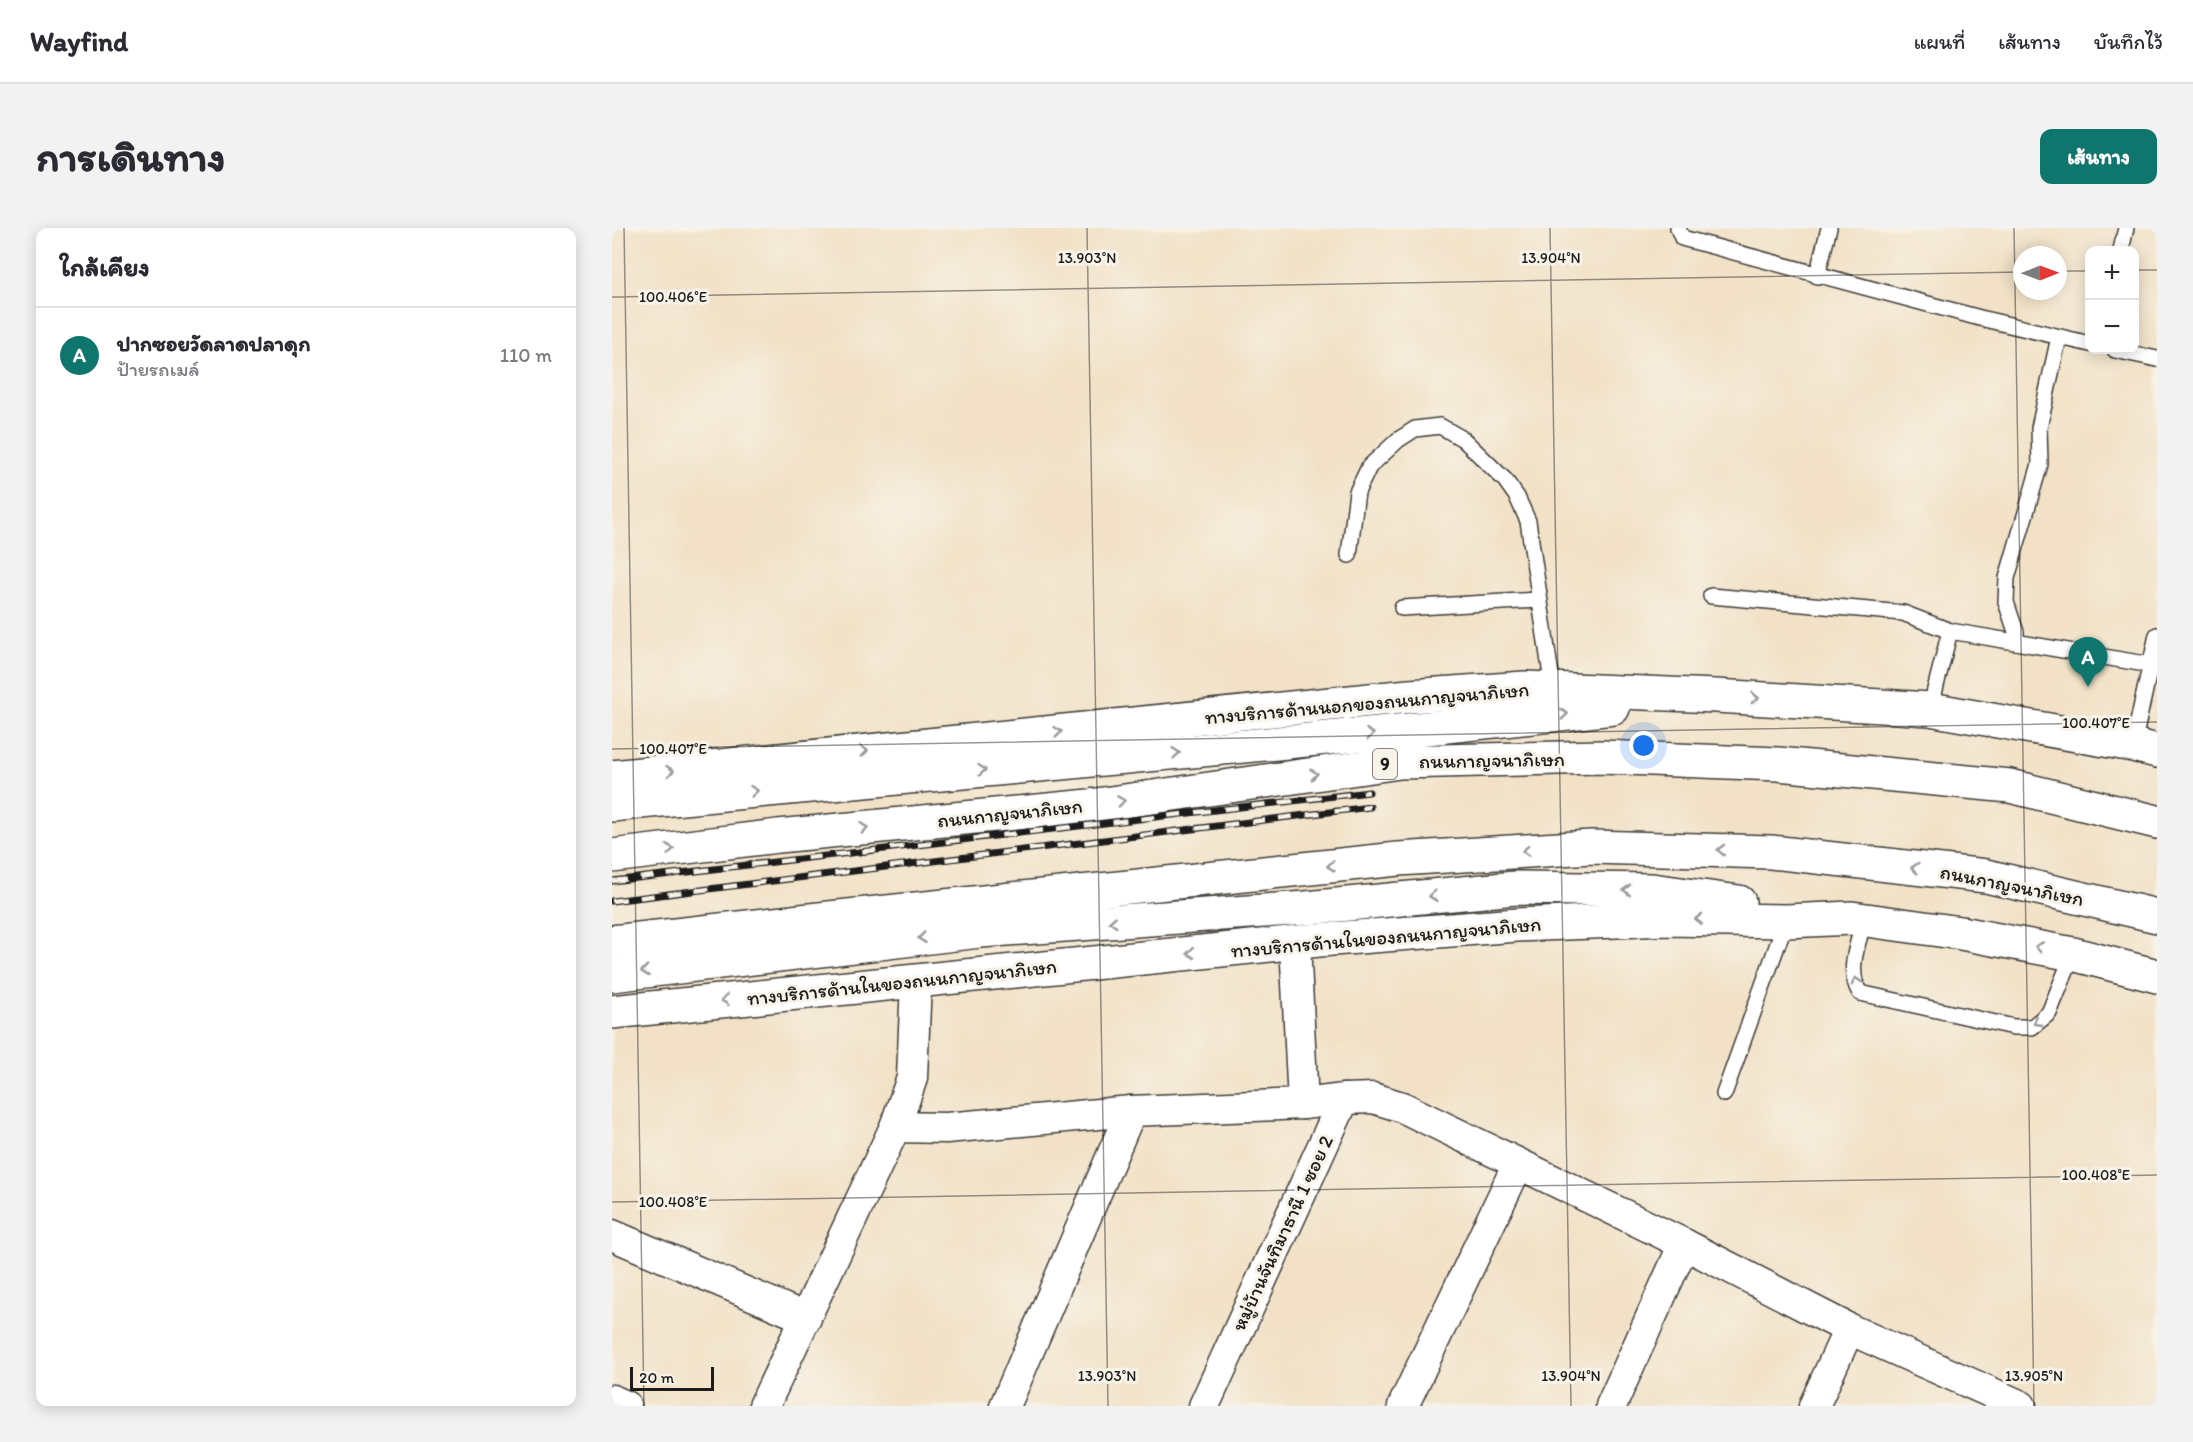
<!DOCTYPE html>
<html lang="th">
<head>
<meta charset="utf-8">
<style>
	:root { --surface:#fff; --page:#f2f2f3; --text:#2b2b33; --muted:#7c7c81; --line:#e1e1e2; --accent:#0f766e }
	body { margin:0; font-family:Itim,"Playpen Sans Thai",sans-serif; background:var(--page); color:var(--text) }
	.controls { position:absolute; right:18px; top:18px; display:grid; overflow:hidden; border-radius:12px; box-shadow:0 3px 15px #0003 }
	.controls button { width:54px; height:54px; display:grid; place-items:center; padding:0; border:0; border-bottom:2px solid var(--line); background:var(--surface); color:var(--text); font:30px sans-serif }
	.compass { position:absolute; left:1401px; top:18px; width:54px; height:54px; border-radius:50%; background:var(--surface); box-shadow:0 3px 15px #0003; rotate:89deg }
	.scale { position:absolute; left:18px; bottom:15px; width:84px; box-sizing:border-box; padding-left:6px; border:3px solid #1c1c1c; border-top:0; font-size:16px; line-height:21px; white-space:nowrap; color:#1c1c1c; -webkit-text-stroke:4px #f7f3e8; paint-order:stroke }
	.you { position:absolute; left:1032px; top:518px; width:21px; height:21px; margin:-15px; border:4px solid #fff; border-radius:50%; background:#1a73e8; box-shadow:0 0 0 9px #1a73e833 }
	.badge { display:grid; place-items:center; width:39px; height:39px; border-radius:50%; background:var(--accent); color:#fff; font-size:20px; font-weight:700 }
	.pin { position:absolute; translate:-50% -50px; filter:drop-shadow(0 2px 3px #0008) }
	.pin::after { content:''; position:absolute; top:32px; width:21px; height:18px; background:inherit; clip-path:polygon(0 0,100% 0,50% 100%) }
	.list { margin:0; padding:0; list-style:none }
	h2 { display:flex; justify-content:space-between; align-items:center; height:78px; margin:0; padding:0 24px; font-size:26px }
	h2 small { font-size:20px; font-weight:400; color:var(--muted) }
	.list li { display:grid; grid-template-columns:39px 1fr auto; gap:18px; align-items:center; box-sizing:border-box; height:96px; padding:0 24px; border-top:2px solid var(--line) }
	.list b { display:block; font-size:22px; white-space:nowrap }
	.list p { margin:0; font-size:20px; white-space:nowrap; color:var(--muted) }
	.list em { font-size:20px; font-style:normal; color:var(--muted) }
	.map { position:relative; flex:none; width:1545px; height:1178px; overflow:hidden; border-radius:12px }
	header { display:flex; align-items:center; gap:36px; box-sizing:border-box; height:84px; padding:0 30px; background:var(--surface); border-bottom:2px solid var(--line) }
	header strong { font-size:28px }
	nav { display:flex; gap:33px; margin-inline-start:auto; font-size:21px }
	.intro { display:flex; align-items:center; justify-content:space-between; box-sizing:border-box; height:144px; padding:0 36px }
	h1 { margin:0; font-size:42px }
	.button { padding:15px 27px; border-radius:12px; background:var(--accent); color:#fff; font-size:21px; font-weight:700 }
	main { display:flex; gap:36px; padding:0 36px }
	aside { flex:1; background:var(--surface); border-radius:12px; box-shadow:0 3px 15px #0003 }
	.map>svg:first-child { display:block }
</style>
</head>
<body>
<header>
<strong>Wayfind</strong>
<nav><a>แผนที่</a><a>เส้นทาง</a><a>บันทึกไว้</a></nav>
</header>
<div class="intro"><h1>การเดินทาง</h1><a class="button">เส้นทาง</a></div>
<main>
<aside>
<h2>ใกล้เคียง<small></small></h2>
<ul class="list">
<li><span class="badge">A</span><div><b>ปากซอยวัดลาดปลาดุก</b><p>ป้ายรถเมล์</p></div><em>110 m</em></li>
</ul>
</aside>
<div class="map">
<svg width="1545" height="1178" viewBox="0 0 1545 1178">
	<rect width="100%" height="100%" fill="#f7f3e8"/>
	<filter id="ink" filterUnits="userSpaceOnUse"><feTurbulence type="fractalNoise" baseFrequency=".0167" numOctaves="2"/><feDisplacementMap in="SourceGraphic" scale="12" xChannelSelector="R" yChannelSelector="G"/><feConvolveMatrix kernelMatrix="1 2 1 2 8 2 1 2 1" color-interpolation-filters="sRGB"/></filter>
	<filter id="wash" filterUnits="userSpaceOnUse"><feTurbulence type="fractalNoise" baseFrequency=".008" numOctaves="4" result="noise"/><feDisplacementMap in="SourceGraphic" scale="24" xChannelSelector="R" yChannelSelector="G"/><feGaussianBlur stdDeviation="1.35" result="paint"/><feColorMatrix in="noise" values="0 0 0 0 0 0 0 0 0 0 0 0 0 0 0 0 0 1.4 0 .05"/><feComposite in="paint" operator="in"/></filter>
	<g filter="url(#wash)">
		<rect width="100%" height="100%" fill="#f2e1c6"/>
	</g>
	<g filter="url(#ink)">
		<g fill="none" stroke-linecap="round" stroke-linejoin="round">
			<defs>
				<g id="lane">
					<polyline points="1066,0 1070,10 1368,90 1478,116"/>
					<polyline points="1509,22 1514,0"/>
					<polyline points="1205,48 1217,0"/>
					<polyline points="1503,122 1545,131"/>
					<polyline points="737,327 745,264 757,239 786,212 803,201 828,198 851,211 893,252 905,269 916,293 941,461"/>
					<polyline points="1099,368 1291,385 1338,403"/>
					<polyline points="790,380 927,372"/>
					<polyline points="1404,414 1404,404 1394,374 1395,350 1428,236 1427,200 1447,109"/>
					<polyline points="1318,481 1338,403 1545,438"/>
					<polyline points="1521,517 1545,407"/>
					<path d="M1252,692c-6,25 -18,50 -4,73l154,34h18l17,-14 24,-59"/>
					<polyline points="1112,866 1174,693"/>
				</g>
				<g id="street">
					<polyline points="683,715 691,876"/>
					<polyline points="283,899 334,900 519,883 691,876 732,871 761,870 790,879 1072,1016 1237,1101 1409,1178"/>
					<polyline points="0,1007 194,1090"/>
					<polyline points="0,1172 14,1178"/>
					<polyline points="152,1178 283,899 300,850 304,753"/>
					<polyline points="393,1178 519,883"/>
					<polyline points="592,1178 732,871"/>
					<polyline points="791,1178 906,936"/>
					<polyline points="999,1178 1072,1016"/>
					<polyline points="1202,1178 1237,1101"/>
				</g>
				<g id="secondary">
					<polyline points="0,549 797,468 913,460 1104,468 1318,481 1521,517 1545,523"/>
					<path d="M0,577c334,-33 668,-59 1001,-97"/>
					<polyline points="0,747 368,703 694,680 903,660 1040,662 1127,674"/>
					<polyline points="0,784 707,712 905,697 1054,691 1174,693 1240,690 1349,705 1461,726 1545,748"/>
				</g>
				<g id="highway">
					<polyline points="0,628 166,608 477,578 788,534 989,529 1166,536 1398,558 1545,594"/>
					<polyline points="0,714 198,692 786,631 979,619 1159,624 1374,648 1545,688"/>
				</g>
			</defs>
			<use href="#lane" stroke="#3c3a36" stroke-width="18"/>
			<use href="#street" stroke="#3c3a36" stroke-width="33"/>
			<use href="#secondary" stroke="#3c3a36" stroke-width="36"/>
			<use href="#highway" stroke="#3c3a36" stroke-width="36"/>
			<use href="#lane" stroke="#fff" stroke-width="15"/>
			<use href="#street" stroke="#fff" stroke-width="30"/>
			<use href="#secondary" stroke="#fff" stroke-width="33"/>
			<use href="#highway" stroke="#fff" stroke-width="33"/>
			<defs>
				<g id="rail">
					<polyline points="0,653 757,564"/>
					<polyline points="0,673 758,579"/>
				</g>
			</defs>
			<use href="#rail" stroke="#1c1c1c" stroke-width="7"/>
			<use href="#rail" stroke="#f7f3e8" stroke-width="4.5" stroke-dasharray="14" stroke-linecap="butt"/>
		</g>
		<defs><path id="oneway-chevron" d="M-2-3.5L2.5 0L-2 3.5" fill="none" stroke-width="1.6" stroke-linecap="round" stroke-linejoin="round" transform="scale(1.5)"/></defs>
		<g stroke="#999">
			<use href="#oneway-chevron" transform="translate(1143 470) rotate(4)"/>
			<use href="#oneway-chevron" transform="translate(952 486) rotate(-7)"/>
			<use href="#oneway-chevron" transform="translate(446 504) rotate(-6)"/>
			<use href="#oneway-chevron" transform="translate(758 506) rotate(-6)"/>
			<use href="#oneway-chevron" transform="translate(252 523) rotate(-6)"/>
			<use href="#oneway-chevron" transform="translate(564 525) rotate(-5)"/>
			<use href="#oneway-chevron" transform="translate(370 542) rotate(-5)"/>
			<use href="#oneway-chevron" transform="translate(58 543) rotate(-6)"/>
			<use href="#oneway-chevron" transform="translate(702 546) rotate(-8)"/>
			<use href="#oneway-chevron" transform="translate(142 563) rotate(-6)"/>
			<use href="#oneway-chevron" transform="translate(509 573) rotate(-8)"/>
			<use href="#oneway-chevron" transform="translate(252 600) rotate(-6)"/>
			<use href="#oneway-chevron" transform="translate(58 621) rotate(-7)"/>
			<use href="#oneway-chevron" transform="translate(1109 622) rotate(-179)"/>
			<use href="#oneway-chevron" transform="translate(914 623) rotate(176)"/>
			<use href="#oneway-chevron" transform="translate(719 638) rotate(174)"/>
			<use href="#oneway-chevron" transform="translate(1303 640) rotate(-174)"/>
			<use href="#oneway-chevron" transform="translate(1015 662) rotate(-179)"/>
			<use href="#oneway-chevron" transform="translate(821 668) rotate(174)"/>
			<use href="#oneway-chevron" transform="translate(1087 691) rotate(-179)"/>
			<use href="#oneway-chevron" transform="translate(501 694) rotate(176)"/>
			<use href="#oneway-chevron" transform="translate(310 710) rotate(173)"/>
			<use href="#oneway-chevron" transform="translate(1427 719) rotate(-169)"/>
			<use href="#oneway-chevron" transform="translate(579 725) rotate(174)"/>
			<use href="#oneway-chevron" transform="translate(33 743) rotate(173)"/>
			<use href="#oneway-chevron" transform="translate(1244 753) rotate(-107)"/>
			<use href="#oneway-chevron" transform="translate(113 772) rotate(174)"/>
			<use href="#oneway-chevron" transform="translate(1425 794) rotate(149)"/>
		</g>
	</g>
	<path fill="none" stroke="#1c1c1c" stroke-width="1.5" stroke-opacity="0.45" d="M12,0l20,1178M475,0l21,1178M938,0l21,1178M1402,0l20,1178M1522,42h23M1446,43h32M0,69l1410,-25M0,521l1545,-27M0,974l1545,-27"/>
	<g text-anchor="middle" stroke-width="6" stroke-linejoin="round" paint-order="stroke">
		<rect fill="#f7f3e8" stroke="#5e5c59" stroke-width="1.5" x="761" y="521" width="24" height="30" rx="4.5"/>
		<g font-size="18" font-weight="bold" fill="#1c1c1c">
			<text x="773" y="542">9</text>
		</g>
		<g font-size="20" fill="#1c1c1c" stroke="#f7f3e8">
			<text transform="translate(755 475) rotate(-5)" y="7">ทางบริการด้านนอกของถนนกาญจนาภิเษก</text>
			<text transform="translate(880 532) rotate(-1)" y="7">ถนนกาญจนาภิเษก</text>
			<text transform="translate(398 585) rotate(-6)" y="7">ถนนกาญจนาภิเษก</text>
			<text transform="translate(1400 657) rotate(11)" y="7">ถนนกาญจนาภิเษก</text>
			<text transform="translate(774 709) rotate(-5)" y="7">ทางบริการด้านในของถนนกาญจนาภิเษก</text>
			<text transform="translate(290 754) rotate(-6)" y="7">ทางบริการด้านในของถนนกาญจนาภิเษก</text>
			<text transform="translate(670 1005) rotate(-65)" y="7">หมู่บ้านจันทิมาธานี 1 ซอย 2</text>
		</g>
	</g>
	<g font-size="15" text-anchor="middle" fill="#1c1c1c" stroke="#f7f3e8" stroke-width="6" stroke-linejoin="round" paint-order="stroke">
		<text x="475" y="35">13.903°N</text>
		<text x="939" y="35">13.904°N</text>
		<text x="61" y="74">100.406°E</text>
		<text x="1484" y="500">100.407°E</text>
		<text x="61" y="526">100.407°E</text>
		<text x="1484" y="952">100.408°E</text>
		<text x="61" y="979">100.408°E</text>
		<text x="495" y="1153">13.903°N</text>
		<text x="959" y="1153">13.904°N</text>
		<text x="1422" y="1153">13.905°N</text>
	</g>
</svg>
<div class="controls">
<button>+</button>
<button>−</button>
</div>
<svg class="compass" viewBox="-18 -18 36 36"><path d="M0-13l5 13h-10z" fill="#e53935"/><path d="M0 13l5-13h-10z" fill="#7c7c81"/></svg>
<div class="scale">20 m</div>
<div class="you"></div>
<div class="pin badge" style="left:1476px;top:459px">A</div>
</div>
</main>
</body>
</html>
